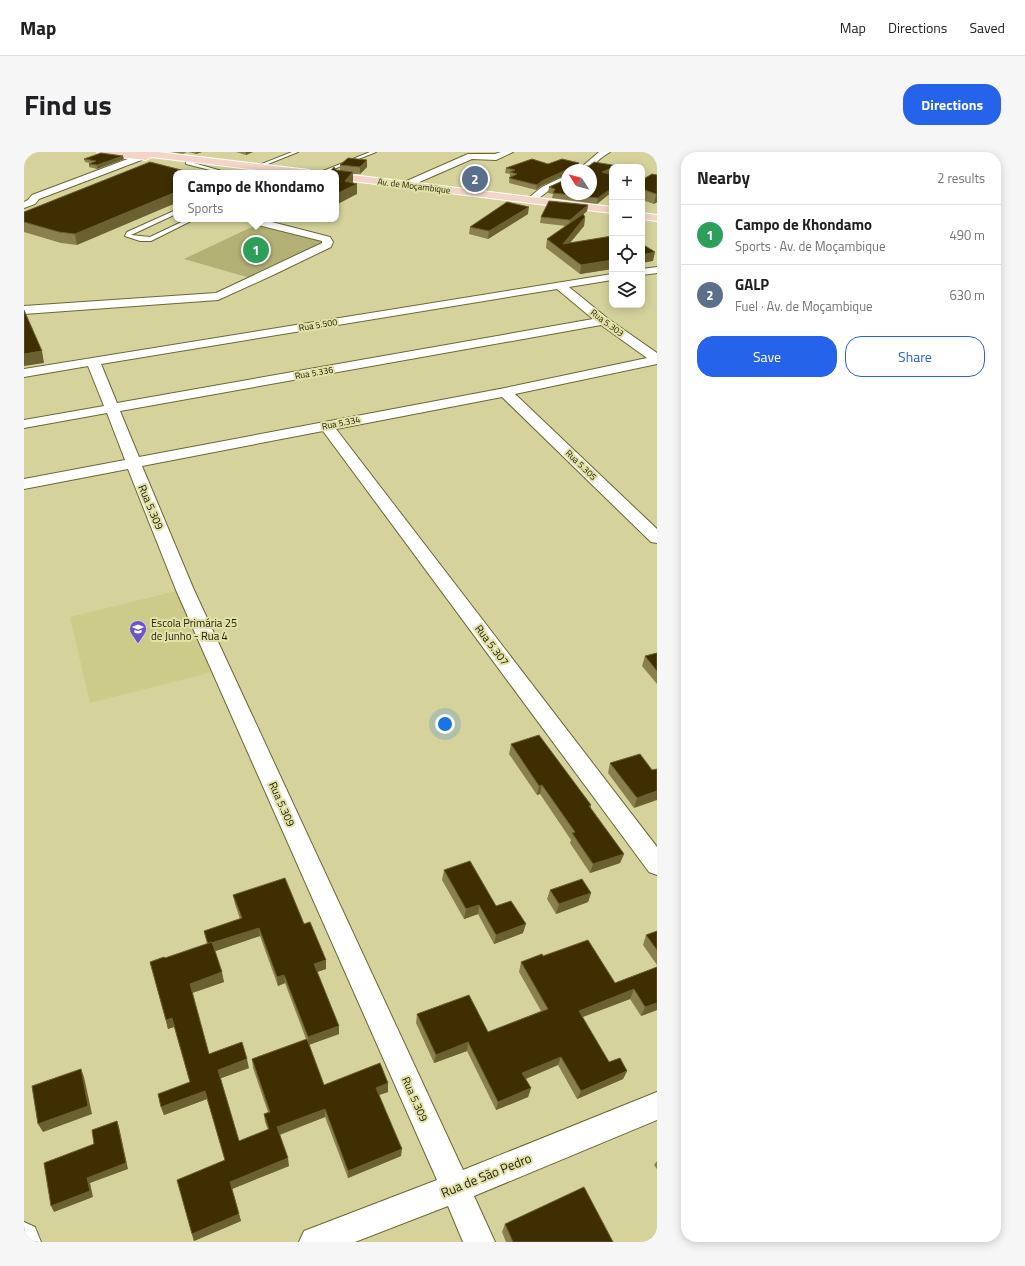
<!DOCTYPE html>
<html lang="en">
<head>
<meta charset="utf-8">
<style>
	:root { --surface:#fff; --page:#f6f6f6; --text:#202124; --muted:#757577; --line:#e0e0e0; --accent:#2563eb }
	body { margin:0; font-family:"Titillium Web",sans-serif; background:var(--page); color:var(--text) }
	.controls { position:absolute; right:12px; top:12px; display:grid; overflow:hidden; border-radius:8px; box-shadow:0 2px 10px #0003 }
	.controls button { width:36px; height:36px; display:grid; place-items:center; padding:0; border:0; border-bottom:1px solid var(--line); background:var(--surface); color:var(--text); font:20px sans-serif }
	.compass { position:absolute; left:537px; top:12px; width:36px; height:36px; border-radius:50%; background:var(--surface); box-shadow:0 2px 10px #0003; rotate:306deg }
	.you { position:absolute; left:421px; top:572px; width:14px; height:14px; margin:-10px; border:3px solid #fff; border-radius:50%; background:#1a73e8; box-shadow:0 0 0 6px #1a73e833 }
	.badge { display:grid; place-items:center; width:26px; height:26px; border-radius:50%; background:var(--accent); color:#fff; font-size:13px; font-weight:700 }
	.pin { position:absolute; translate:-50% -50%; border:2px solid #fff; box-shadow:0 1px 4px #0006 }
	.popup { position:absolute; left:149px; top:18px; width:166px; height:52px; box-sizing:border-box; display:grid; place-content:center; border-radius:8px; background:var(--surface); filter:drop-shadow(0 1px 3px #0005); font-size:13px; white-space:nowrap; color:var(--muted) }
	.popup b { font-size:15px; color:var(--text) }
	.popup::after { content:''; position:absolute; left:50%; top:100%; margin-left:-8px; border:8px solid transparent; border-top-color:var(--surface) }
	.list { margin:0; padding:0; list-style:none }
	h2 { display:flex; justify-content:space-between; align-items:center; height:52px; margin:0; padding:0 16px; font-size:17px }
	h2 small { font-size:13px; font-weight:400; color:var(--muted) }
	.list li { display:grid; grid-template-columns:26px 1fr auto; gap:12px; align-items:center; box-sizing:border-box; height:60px; padding:0 16px; border-top:1px solid var(--line) }
	.list b { display:block; font-size:15px; white-space:nowrap }
	.list p { margin:0; font-size:13px; white-space:nowrap; color:var(--muted) }
	.list em { font-size:13px; font-style:normal; color:var(--muted) }
	.actions { display:flex; gap:8px; padding:12px 16px }
	.actions a { flex:1; padding:9px 0; border:1px solid var(--accent); border-radius:16px; text-align:center; font-size:14px; color:var(--accent) }
	.actions .main { background:var(--accent); color:#fff }
	.icon { flex:none; width:22px; height:22px; fill:none; stroke:currentColor; stroke-width:2; stroke-linecap:round; stroke-linejoin:round }
	.map { position:relative; flex:none; width:633px; height:1090px; overflow:hidden; border-radius:16px }
	header { display:flex; align-items:center; gap:24px; box-sizing:border-box; height:56px; padding:0 20px; background:var(--surface); border-bottom:1px solid var(--line) }
	header strong { font-size:19px }
	nav { display:flex; gap:22px; margin-inline-start:auto; font-size:14px }
	.intro { display:flex; align-items:center; justify-content:space-between; box-sizing:border-box; height:96px; padding:0 24px }
	h1 { margin:0; font-size:28px }
	.button { padding:10px 18px; border-radius:16px; background:var(--accent); color:#fff; font-size:14px; font-weight:700 }
	main { display:flex; gap:24px; padding:0 24px }
	aside { flex:1; background:var(--surface); border-radius:16px; box-shadow:0 2px 10px #0003 }
	.map>svg:first-child { display:block }
</style>
</head>
<body>
<header>
<strong>Map</strong>
<nav><a>Map</a><a>Directions</a><a>Saved</a></nav>
</header>
<div class="intro"><h1>Find us</h1><a class="button">Directions</a></div>
<main>
<div class="map">
<svg width="633" height="1090" viewBox="0 0 633 1090">
	<rect width="100%" height="100%" fill="#d5d39b"/>
	<polygon fill="#cdcb8a" points="152,439 189,520 66,551 46,465"/>
	<polygon fill="#b2b074" points="232,73 302,89 230,127 160,107"/>
	<g fill="none" stroke-linecap="round" stroke-linejoin="round">
		<defs>
			<g id="service">
				<polygon points="268,0 274,0 234,16 230,15"/>
				<polygon points="346,0 352,0 300,21 294,21"/>
				<polygon points="162,10 166,10 205,21 198,21 162,12"/>
				<polygon points="152,58 152,62 107,83 126,85 164,67 171,67 127,89 116,89 101,84 103,80"/>
			</g>
			<g id="minor">
				<polygon points="477,0 489,0 472,8 448,7 384,35 378,35 376,33 378,31 444,2 471,2"/>
				<polygon points="575,0 586,0 577,6 564,18 554,18"/>
				<polygon points="117,2 120,3 121,5 120,7 15,47 11,52 0,56 0,50 4,48 8,43"/>
				<polygon points="543,23 543,30 524,39 510,50 507,51 502,48 518,35"/>
				<polygon points="230,67 240,67 240,68 306,85 309,90 307,95 249,123 194,148 0,162 0,154 192,141 298,91 298,89 230,72 229,70"/>
				<polygon points="633,115 633,121 618,123 618,117"/>
				<path d="M588,122v6l-43,7 38,31 50,35v11l-142,30 142,135v14l-6,-1 -149,-145 -166,32 321,418v28l-8,-3 -326,-441 -181,35 52,124 269,580 194,-78v28l-183,76 21,46h-32l-15,-36 -93,36h-56l5,-11 133,-51 -261,-590 -48,-121 -104,20v-10l101,-19 -18,-47 -83,15v-8l80,-14 -16,-40 -64,11v-8zM533,137l36,30 -476,84 -16,-39zM577,173l46,33 -142,30 -366,69 -19,-46z"/>
				<polygon points="0,1070 11,1075 17,1090 0,1090"/>
			</g>
			<g id="trunk">
				<polygon points="73,0 134,0 285,18 290,21 260,21 127,5 122,8 78,3"/>
				<polygon points="312,21 588,55 588,61 312,27"/>
				<polygon points="618,61 633,63 633,69 618,67"/>
			</g>
		</defs>
		<use href="#service" stroke="#6b6833" stroke-width="2"/>
		<use href="#minor" stroke="#6b6833" stroke-width="2"/>
		<use href="#trunk" stroke="#fff" stroke-width="2"/>
		<use href="#service" fill="#fff" fill-rule="evenodd"/>
		<use href="#minor" fill="#fff" fill-rule="evenodd"/>
		<use href="#trunk" fill="#f4d4c6" fill-rule="evenodd"/>
	</g>
	<g fill="#8a804e" fill-rule="evenodd">
		<polygon points="147,0 163,0 159,2"/>
		<polygon points="164,0 178,0 172,2"/>
		<polygon points="212,0 229,0 222,3"/>
		<polygon points="60,7 100,7 73,17 65,15 65,12 66,11 61,10"/>
		<polygon points="343,8 343,15 336,22 329,22 329,31 333,32 333,42 312,18 316,19 316,13"/>
		<polygon points="126,10 53,93 37,91 0,80 0,60"/>
		<polygon points="555,11 555,14 594,14 594,15 588,15 585,22 588,23 588,44 584,43 573,52 528,46 529,42 524,41 525,35 567,18 543,18 543,22 517,34 512,38 485,31 486,22 481,21 482,16 524,12"/>
		<polygon points="633,23 633,50 630,52 618,48 618,28"/>
		<polygon points="564,53 563,59 559,63 561,65 560,74 546,91 588,84 588,117 556,122 522,96 523,87 542,74 516,71 517,65"/>
		<polygon points="504,62 464,87 445,82 446,75"/>
		<polygon points="633,501 633,532 618,514 621,504"/>
		<polygon points="487,592 567,653 567,656 600,702 596,711 566,721 546,691 547,688 516,642 513,643 485,602"/>
		<polygon points="586,611 628,618 610,656 584,621"/>
		<polygon points="420,718 472,754 499,781 470,792 454,762 440,767 418,728"/>
		<polygon points="526,738 567,741 564,750 532,762 523,747"/>
		<path d="M209,743l71,29 22,36v9l-9,3 22,54v8l-30,11 15,40 64,-2v9l-9,3 22,61 -53,22 -23,-61 -45,18 9,31 -57,23 9,32 -47,20 -2,-7 33,-74 -18,-61 -43,16 -3,-8 29,-25 -16,-55 -6,2 -18,-67 15,-4 42,-14 -3,-13 36,-12 -5,-15zM236,784l18,50 7,-3 21,56 -54,20 1,9 15,44 -4,2 1,8 3,8 -29,11 -19,-63 29,-10 -40,-14 -17,-61 32,-11 -9,-31z"/>
		<polygon points="633,779 633,813 619,793 622,783"/>
		<polygon points="519,804 591,831 633,815 633,858 617,864 606,847 558,865 585,910 603,919 599,927 553,947 534,913 502,927 507,936 504,945 472,958 443,899 410,911 392,871 393,862 464,880 517,859 495,820 497,810"/>
		<polygon points="633,1009 633,1017 630,1013"/>
		<polygon points="481,1072 589,1090 482,1090 478,1080"/>
	</g>
	<g fill="#6b602f">
		<polygon points="172,0 178,0 172,2"/>
		<polygon points="222,0 229,0 222,3"/>
		<polygon points="99,4 100,7 73,17 73,13"/>
		<polygon points="343,8 343,15 336,22 336,15"/>
		<polygon points="588,16 588,21 578,25 578,20"/>
		<polygon points="544,17 544,18 543,18 543,22 517,34 512,38 513,33 518,29"/>
		<polygon points="329,20 329,31 333,32 333,42 312,53 312,42 321,29"/>
		<polygon points="585,38 584,43 573,52 574,46"/>
		<polygon points="152,40 152,51 53,93 51,82"/>
		<polygon points="632,42 633,42 633,50 630,52"/>
		<polygon points="564,53 563,59 545,74 546,68"/>
		<polygon points="505,55 504,62 464,87 465,79"/>
		<polygon points="561,65 560,74 539,99 539,92"/>
		<polygon points="631,100 629,109 618,111 618,103"/>
		<polygon points="588,108 588,117 556,122 557,113"/>
		<polygon points="18,199 20,211 0,214 0,202"/>
		<polygon points="518,633 516,642 513,643 515,634"/>
		<polygon points="633,639 633,648 610,656 613,646"/>
		<polygon points="600,702 596,711 566,721 569,712"/>
		<polygon points="567,741 564,750 532,762 535,752"/>
		<polygon points="455,753 454,762 440,767 442,757"/>
		<polygon points="502,772 499,781 470,792 472,783"/>
		<polygon points="235,776 236,784 186,801 185,792"/>
		<polygon points="302,808 302,817 290,821 290,812"/>
		<polygon points="198,820 200,830 168,841 166,832"/>
		<polygon points="260,823 261,831 254,834 253,825"/>
		<polygon points="610,837 606,847 551,868 555,859"/>
		<polygon points="633,851 633,858 617,864 621,855"/>
		<polygon points="148,866 150,875 144,877 142,868"/>
		<polygon points="315,874 315,882 284,893 284,885"/>
		<polygon points="444,890 443,899 410,911 412,903"/>
		<polygon points="537,905 534,913 496,929 498,921"/>
		<polygon points="223,907 225,916 195,927 194,918"/>
		<polygon points="57,917 60,925 68,962 19,980 14,972"/>
		<polygon points="603,919 599,927 553,947 557,939"/>
		<polygon points="364,931 364,940 352,944 352,936"/>
		<polygon points="507,936 504,945 472,958 474,950"/>
		<polygon points="181,939 183,947 140,963 137,955"/>
		<polygon points="301,957 301,965 254,983 253,975"/>
		<polygon points="93,969 95,975 104,1017 66,1031 69,1045 30,1060 27,1054 63,1026"/>
		<polygon points="378,997 377,1004 324,1026 324,1019"/>
		<polygon points="264,1006 265,1014 208,1037 206,1030"/>
		<polygon points="215,1062 217,1069 170,1089 168,1082"/>
	</g>
	<g fill="#3e2e01" stroke="#6b602f">
		<polygon points="77,1 99,4 73,13 65,12 72,9 60,7"/>
		<polygon points="324,6 343,8 336,15 316,13"/>
		<polygon points="508,7 524,12 538,7 555,11 553,13 555,14 565,14 570,10 594,14 590,15 588,15 588,16 578,20 588,23 588,38 585,38 574,46 529,41 531,37 525,35 543,27 543,42 567,42 567,18 544,18 544,17 518,29 513,33 485,26 493,22 486,20 491,18 482,16"/>
		<polygon points="126,10 169,21 152,21 152,40 51,82 35,80 0,70 0,60"/>
		<polygon points="310,15 312,18 329,20 321,29 333,32 312,42 312,21 305,21"/>
		<polygon points="628,22 633,23 633,42 632,42 618,37 618,28"/>
		<polygon points="525,49 564,53 546,68 517,65"/>
		<polygon points="483,50 505,55 465,79 446,75"/>
		<polygon points="559,62 561,65 539,92 588,84 588,108 557,113 523,87"/>
		<polygon points="618,92 631,100 618,103"/>
		<polygon points="0,158 18,199 0,202"/>
		<polygon points="633,501 633,519 621,504"/>
		<polygon points="515,583 567,653 565,654 600,702 569,712 548,681 551,680 518,633 515,634 487,592"/>
		<polygon points="616,602 628,618 633,617 633,639 613,646 586,611"/>
		<polygon points="446,709 472,754 487,749 502,772 472,783 455,753 442,757 420,718"/>
		<polygon points="261,726 280,772 286,770 302,808 290,812 315,874 284,885 260,823 253,825 235,776 184,792 180,779 218,766 209,743"/>
		<polygon points="558,727 567,741 535,752 526,738"/>
		<polygon points="633,779 633,798 622,783"/>
		<polygon points="564,788 591,831 633,815 633,851 621,855 610,837 555,859 585,910 596,906 603,919 557,939 537,905 498,921 507,936 474,950 444,890 412,903 393,862 445,843 464,880 524,857 497,810 518,802 519,804"/>
		<polygon points="188,790 198,820 166,832 185,902 218,890 223,907 194,918 215,989 245,977 240,962 246,960 228,907 283,887 300,933 356,911 364,931 352,936 378,997 324,1019 301,957 253,975 264,1006 206,1030 215,1062 168,1082 153,1028 201,1008 181,939 137,955 134,942 166,930 148,866 142,868 126,810 140,805 141,806"/>
		<polygon points="57,917 64,954 14,972 8,934"/>
		<polygon points="93,969 102,1011 63,1026 66,1039 27,1054 20,1011 70,992 68,978"/>
		<polygon points="560,1035 589,1090 489,1090 481,1072"/>
	</g>
	<defs>
		<symbol id="school-pin" viewBox="-11 -11 22 30"><path d="M0 17L-7.5 6A9.5 9.5 0 1 1 7.5 6Z" fill="#6954cd" stroke="#e2e1a7"/><path d="M0-5L7-2L0 1L-7-2ZM-4 1L0 2.5L4 1V4Q0 6-4 4Z" fill="#fff"/></symbol>
	</defs>
	<g fill-rule="evenodd">
		<use href="#school-pin" x="104" y="467" width="20" height="27"/>
	</g>
	<g text-anchor="middle" stroke-width="4" stroke-linejoin="round" paint-order="stroke">
		<g font-size="9" fill="#1f1e07" stroke="#e2e1a7">
			<text transform="translate(390 34) rotate(7)" y="3">Av. de Moçambique</text>
			<text transform="translate(583 171) rotate(37)" y="3">Rua 5.303</text>
			<text transform="translate(294 173) rotate(-9)" y="3">Rua 5.500</text>
			<text transform="translate(290 221) rotate(-10)" y="3">Rua 5.336</text>
			<text transform="translate(317 271) rotate(-11)" y="3">Rua 5.334</text>
			<text transform="translate(557 313) rotate(44)" y="3">Rua 5.305</text>
		</g>
		<g font-size="11" fill="#1f1e07" stroke="#e2e1a7">
			<text transform="translate(127 355) rotate(67)" y="4">Rua 5.309</text>
			<text transform="translate(468 493) rotate(53)" y="4">Rua 5.307</text>
			<text transform="translate(258 652) rotate(66)" y="4">Rua 5.309</text>
			<text transform="translate(391 947) rotate(66)" y="4">Rua 5.309</text>
		</g>
		<g font-size="11" fill="#1f1e07" stroke="#e2e1a7" text-anchor="start">
			<text x="127" y="475">Escola Primária 25<tspan x="127" dy="13">de Junho - Rua 4</tspan></text>
		</g>
		<g font-size="13" fill="#1f1e07" stroke="#e2e1a7">
			<text transform="translate(462 1023) rotate(-22)" y="5">Rua de São Pedro</text>
		</g>
	</g>
</svg>
<div class="controls">
<button>+</button>
<button>−</button>
<button><svg class="icon" aria-label="locate" viewBox="0 0 24 24"><circle cx="12" cy="12" r="6"/><path d="M12 2v4M12 18v4M2 12h4M18 12h4"/></svg></button>
<button><svg class="icon" aria-label="layers" viewBox="0 0 24 24"><path d="M12 4l9 5-9 5-9-5zM3 14l9 5 9-5"/></svg></button>
</div>
<svg class="compass" viewBox="-18 -18 36 36"><path d="M0-13l5 13h-10z" fill="#e53935"/><path d="M0 13l5-13h-10z" fill="#757577"/></svg>
<div class="you"></div>
<div class="pin badge" style="left:232px;top:98px;background:#2e9e5b">1</div>
<div class="popup"><b>Campo de Khondamo</b>Sports</div>
<div class="pin badge" style="left:451px;top:27px;background:#5c6f8a">2</div>
</div>
<aside>
<h2>Nearby<small>2 results</small></h2>
<ul class="list">
<li><span class="badge" style="background:#2e9e5b">1</span><div><b>Campo de Khondamo</b><p>Sports · Av. de Moçambique</p></div><em>490 m</em></li>
<li><span class="badge" style="background:#5c6f8a">2</span><div><b>GALP</b><p>Fuel · Av. de Moçambique</p></div><em>630 m</em></li>
</ul>
<div class="actions"><a class="main">Save</a><a>Share</a></div>
</aside>
</main>
</body>
</html>
